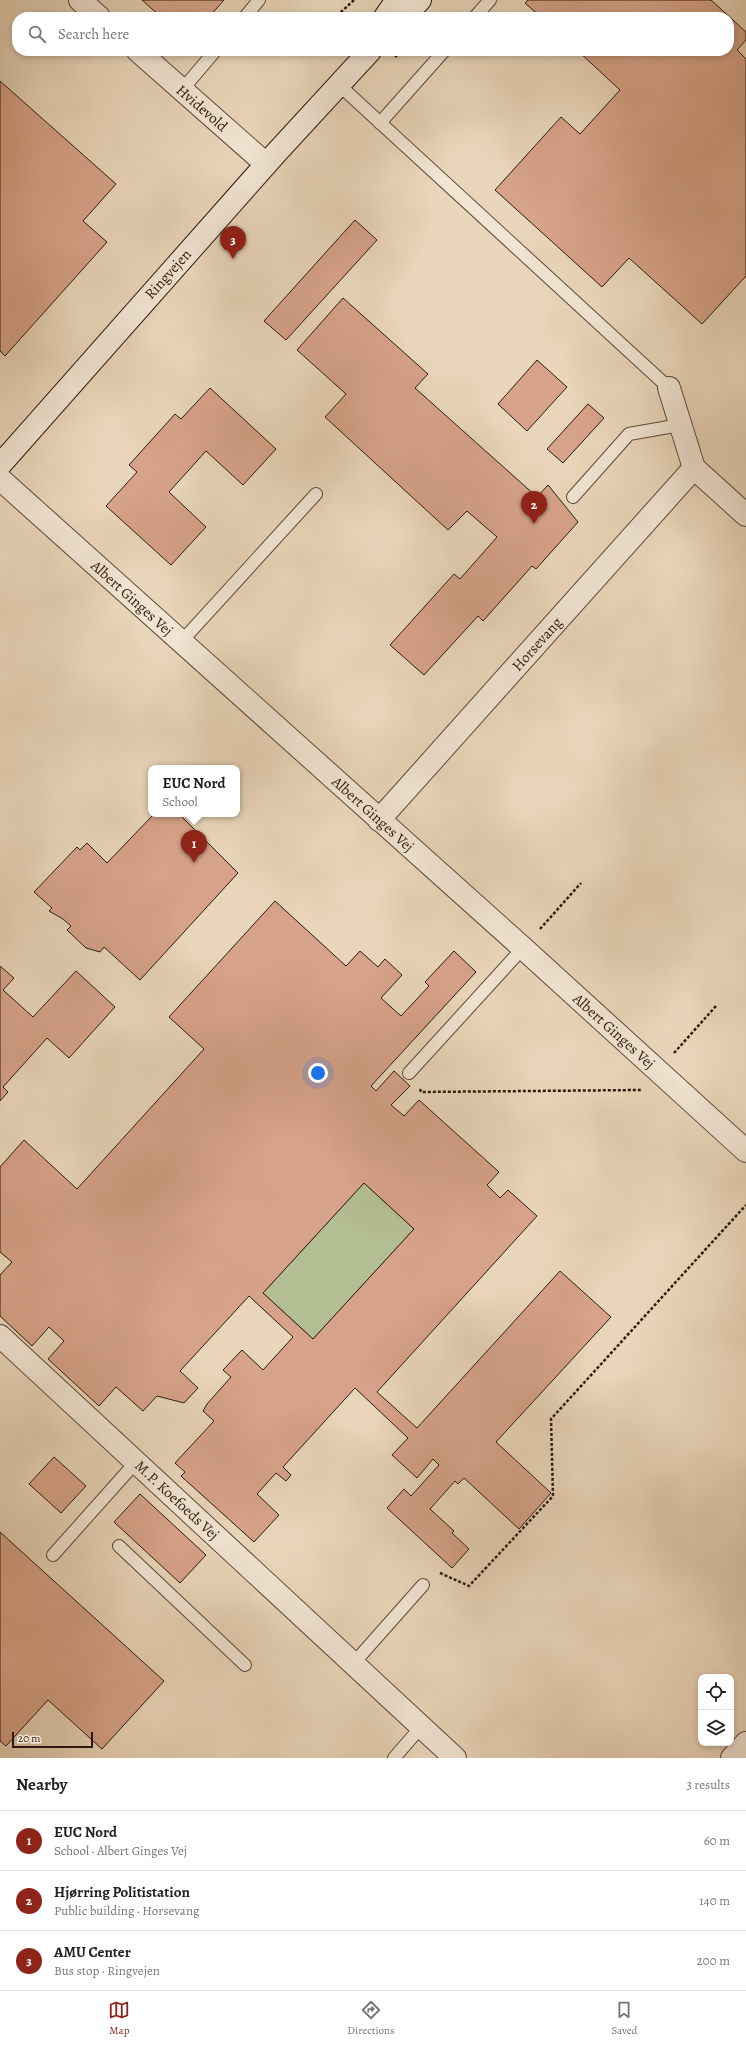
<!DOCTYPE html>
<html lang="en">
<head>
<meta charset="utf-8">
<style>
	:root { --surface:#fff; --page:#f6f6f6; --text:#222; --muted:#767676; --line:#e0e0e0; --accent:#8f2418 }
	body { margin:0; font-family:Alegreya,serif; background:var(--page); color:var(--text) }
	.controls { position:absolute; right:12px; bottom:12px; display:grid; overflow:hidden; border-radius:8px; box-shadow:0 2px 6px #0003 }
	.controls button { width:36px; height:36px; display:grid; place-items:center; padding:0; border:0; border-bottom:1px solid var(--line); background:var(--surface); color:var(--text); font:20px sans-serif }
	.scale { position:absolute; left:12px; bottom:10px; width:81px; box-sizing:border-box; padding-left:4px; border:2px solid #2c1a0f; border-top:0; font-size:11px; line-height:14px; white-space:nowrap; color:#2c1a0f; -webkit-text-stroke:3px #f1e4d2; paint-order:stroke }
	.you { position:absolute; left:318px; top:1073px; width:14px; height:14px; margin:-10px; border:3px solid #fff; border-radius:50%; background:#1a73e8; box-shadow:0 0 0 6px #1a73e833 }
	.badge { display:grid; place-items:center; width:26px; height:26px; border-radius:50%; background:var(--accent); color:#fff; font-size:13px; font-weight:700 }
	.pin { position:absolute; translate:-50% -33px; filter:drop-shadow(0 1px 2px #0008) }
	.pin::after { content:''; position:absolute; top:21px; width:14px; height:12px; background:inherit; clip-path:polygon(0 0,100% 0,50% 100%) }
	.popup { position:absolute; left:148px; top:765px; width:92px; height:52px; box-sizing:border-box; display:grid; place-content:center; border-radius:8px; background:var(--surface); filter:drop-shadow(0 1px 3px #0005); font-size:13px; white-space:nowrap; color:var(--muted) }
	.popup b { font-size:15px; color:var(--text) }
	.popup::after { content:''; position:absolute; left:50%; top:100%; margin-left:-8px; border:8px solid transparent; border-top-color:var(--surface) }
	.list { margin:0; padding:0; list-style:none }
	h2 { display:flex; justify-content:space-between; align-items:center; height:52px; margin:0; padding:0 16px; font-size:17px }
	h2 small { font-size:13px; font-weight:400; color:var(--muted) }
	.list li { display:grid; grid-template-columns:26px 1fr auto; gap:12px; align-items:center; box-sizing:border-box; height:60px; padding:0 16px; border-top:1px solid var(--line) }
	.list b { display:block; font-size:15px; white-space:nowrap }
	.list p { margin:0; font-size:13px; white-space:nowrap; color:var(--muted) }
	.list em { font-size:13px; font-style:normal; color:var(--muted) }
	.icon { flex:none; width:22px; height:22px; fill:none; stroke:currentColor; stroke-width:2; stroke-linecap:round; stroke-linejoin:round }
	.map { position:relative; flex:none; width:746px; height:1758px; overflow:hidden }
	.search { position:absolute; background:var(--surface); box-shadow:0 2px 6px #0003; left:12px; right:12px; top:12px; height:44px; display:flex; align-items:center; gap:10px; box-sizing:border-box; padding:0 14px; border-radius:16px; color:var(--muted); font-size:15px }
	.sheet { height:232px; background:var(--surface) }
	nav { display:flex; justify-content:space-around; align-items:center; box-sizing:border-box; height:56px; border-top:1px solid var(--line); background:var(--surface); font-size:11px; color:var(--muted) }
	nav a { display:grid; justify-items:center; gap:2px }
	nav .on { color:var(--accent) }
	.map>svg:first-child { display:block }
</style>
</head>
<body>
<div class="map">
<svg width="746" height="1758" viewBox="0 0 746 1758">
	<rect width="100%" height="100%" fill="#e9d5b9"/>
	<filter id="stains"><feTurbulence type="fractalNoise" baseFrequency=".005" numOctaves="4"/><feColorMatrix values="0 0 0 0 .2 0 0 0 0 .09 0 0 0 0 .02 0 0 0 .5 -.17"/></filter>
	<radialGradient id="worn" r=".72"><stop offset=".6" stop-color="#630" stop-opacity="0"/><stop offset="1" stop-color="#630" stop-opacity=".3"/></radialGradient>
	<polygon fill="#b3be92" stroke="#706c50" points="364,1183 414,1229 313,1339 263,1293"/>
	<g fill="#d6a289" stroke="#2c1a0f" fill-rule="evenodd">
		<polygon points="142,0 224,0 209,17 161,17"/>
		<polygon points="528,0 711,0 746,32 746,40 737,50 746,59 746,276 702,324 629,258 602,287 495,190 561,117 580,134 620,90 578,51 729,51 729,17 541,17 525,3"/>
		<polygon points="0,81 116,184 83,221 107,242 5,356 0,351"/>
		<polygon points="355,220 377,240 286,340 264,321"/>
		<polygon points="343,298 428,374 415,388 537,497 548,485 578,522 536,569 532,566 483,621 478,616 424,675 390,645 454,574 460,579 497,537 467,511 448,530 325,417 346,394 297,350"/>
		<polygon points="537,360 567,387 527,431 498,404"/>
		<polygon points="210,388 276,449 243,485 206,451 169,492 206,527 171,565 106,506 137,472 129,465 175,414 181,419"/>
		<polygon points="588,404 604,418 563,463 547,449"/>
		<polygon points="154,814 179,814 238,873 140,980 104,947 100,952 86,948 67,930 71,926 63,919 49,911 52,908 34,892 77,847 80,850 87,843 107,863"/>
		<path d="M275,901l71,65 14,-15 18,16 7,-8 17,16 -21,23 20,18 28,-30 -4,-4 29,-31 22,21 -105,114 5,5 18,-20 16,15 -19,19 13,11 15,-16 80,72 -12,13 13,13 8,-8 29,26 -160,176 40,36 143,-157 51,46 -115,125 55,51 -32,36 -55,-51 -6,6 -3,-3 -25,28 24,22 -2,2 17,16 -17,19 -65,-60 17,-19 7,7 28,-31 -6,-6 -16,19 -25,-23 16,-17 -53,-50 -72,79 8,8 -5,6 -10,-8 -19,21 22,21 -25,27 -73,-66 4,-4 -10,-9 39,-42 -11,-10 4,-7 24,-27 -8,-7 19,-20 21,20 30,-33 -44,-41 -69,75 18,17 -14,15 -27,-7 -14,15 -27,-24 -17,19 -51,-47 16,-18 -15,-14 -17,19 -32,-30v-41l12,-13 -12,-10v-85l24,-27 53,49 127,-140 -35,-32zM364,1183l50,46 -101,110 -50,-46z"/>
		<polygon points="0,966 14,978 3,990 33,1017 76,971 115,1007 69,1058 47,1038 3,1087 8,1092 0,1101"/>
		<polygon points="54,1457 86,1486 61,1513 29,1484"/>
		<polygon points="140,1494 206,1555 180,1583 114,1522"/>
		<polygon points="0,1532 164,1681 102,1749 48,1700 6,1746 0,1741"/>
	</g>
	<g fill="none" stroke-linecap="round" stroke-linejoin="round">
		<defs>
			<g id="service">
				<polyline points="245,17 259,0"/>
				<polyline points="475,17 490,0"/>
				<polyline points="338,84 669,388"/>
				<polyline points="182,90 215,51"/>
				<polyline points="380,123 444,51"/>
				<polyline points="573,497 629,434 680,425"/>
				<polyline points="181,642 316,494"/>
				<polyline points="409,1073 523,948"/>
				<polyline points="119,1546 245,1665"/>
				<polyline points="53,1555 136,1462"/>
				<polyline points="353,1664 423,1585"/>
				<polyline points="394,1758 421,1727"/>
			</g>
			<g id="minor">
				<polyline points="80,0 99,17"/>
				<polyline points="138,51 266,164"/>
				<polyline points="669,388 694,468"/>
				<polyline points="379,820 694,468 746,515"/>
				<polyline points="0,1336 455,1758"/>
				<polyline points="732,1758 746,1743"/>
			</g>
			<polyline id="tertiary" points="0,479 523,948 746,1151"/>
			<g id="secondary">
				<polyline points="385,17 397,0"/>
				<polyline points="403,17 420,0"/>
				<polyline points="0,465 277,152 370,51"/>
			</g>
		</defs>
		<use href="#service" stroke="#5b493a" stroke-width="14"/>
		<use href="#minor" stroke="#5b493a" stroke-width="24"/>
		<use href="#tertiary" stroke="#5b493a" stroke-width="24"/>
		<use href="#secondary" stroke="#2c1a0f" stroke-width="24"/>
		<g stroke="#2c1a0f" stroke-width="2.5" stroke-dasharray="3 2" stroke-linecap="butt">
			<polyline points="340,17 340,13 354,0"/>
			<polyline points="395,57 401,51"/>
			<polyline points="540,929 581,883"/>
			<polyline points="674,1053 716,1006"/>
			<polyline points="420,1089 421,1092 641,1090"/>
			<polyline points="440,1573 469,1586 553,1496 551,1419 746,1205"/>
		</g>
		<use href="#service" stroke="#f1e4d2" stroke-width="12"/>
		<use href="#minor" stroke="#f1e4d2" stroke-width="22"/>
		<use href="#tertiary" stroke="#f1e4d2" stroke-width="22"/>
		<use href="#secondary" stroke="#f1e4d2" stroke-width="22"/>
	</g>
	<g text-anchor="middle" stroke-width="3" stroke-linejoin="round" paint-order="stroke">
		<g font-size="15" fill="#2c1a0f" stroke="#f1e4d2">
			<text transform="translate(202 108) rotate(41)" y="5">Hvidevold</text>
			<text transform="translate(168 274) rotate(-48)" y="5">Ringvejen</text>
			<text transform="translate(132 598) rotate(42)" y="5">Albert Ginges Vej</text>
			<text transform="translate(537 644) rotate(-48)" y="5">Horsevang</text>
			<text transform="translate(373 814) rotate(42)" y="5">Albert Ginges Vej</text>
			<text transform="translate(614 1031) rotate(42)" y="5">Albert Ginges Vej</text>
			<text transform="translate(177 1500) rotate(43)" y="5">M.P. Koefoeds Vej</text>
		</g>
	</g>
	<rect width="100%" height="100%" filter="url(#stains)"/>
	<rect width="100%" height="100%" fill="url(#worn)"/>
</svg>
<div class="controls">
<button><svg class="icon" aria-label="locate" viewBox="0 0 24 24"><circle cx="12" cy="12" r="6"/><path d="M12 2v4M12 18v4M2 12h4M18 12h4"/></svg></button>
<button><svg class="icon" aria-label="layers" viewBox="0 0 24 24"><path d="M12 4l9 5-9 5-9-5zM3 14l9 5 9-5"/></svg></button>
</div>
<div class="scale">20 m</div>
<div class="you"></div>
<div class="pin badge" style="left:194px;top:863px">1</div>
<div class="popup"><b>EUC Nord</b>School</div>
<div class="pin badge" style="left:534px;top:524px">2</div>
<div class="pin badge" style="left:233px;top:259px">3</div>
<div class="search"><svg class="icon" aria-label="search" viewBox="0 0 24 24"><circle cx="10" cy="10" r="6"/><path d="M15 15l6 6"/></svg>Search here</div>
</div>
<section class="sheet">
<h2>Nearby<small>3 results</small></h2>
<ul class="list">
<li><span class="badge">1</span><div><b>EUC Nord</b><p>School · Albert Ginges Vej</p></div><em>60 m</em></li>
<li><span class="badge">2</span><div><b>Hjørring Politistation</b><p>Public building · Horsevang</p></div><em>140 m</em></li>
<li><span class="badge">3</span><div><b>AMU Center</b><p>Bus stop · Ringvejen</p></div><em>200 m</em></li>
</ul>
</section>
<nav>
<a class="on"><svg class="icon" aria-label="map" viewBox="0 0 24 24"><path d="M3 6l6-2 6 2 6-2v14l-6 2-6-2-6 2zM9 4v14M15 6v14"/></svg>Map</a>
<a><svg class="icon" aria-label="directions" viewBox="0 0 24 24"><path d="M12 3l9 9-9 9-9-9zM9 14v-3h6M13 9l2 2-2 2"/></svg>Directions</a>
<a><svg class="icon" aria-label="saved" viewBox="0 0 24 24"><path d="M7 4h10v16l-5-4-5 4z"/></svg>Saved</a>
</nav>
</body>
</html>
